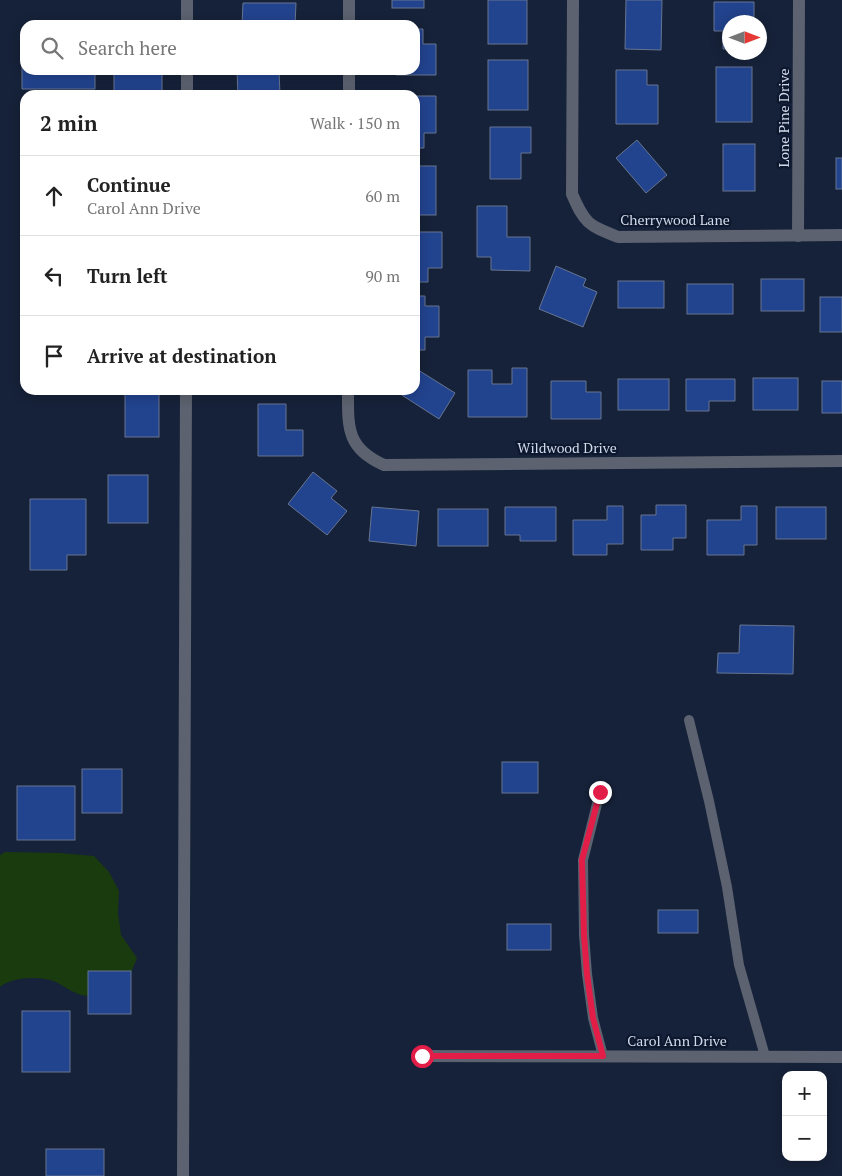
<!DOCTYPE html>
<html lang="en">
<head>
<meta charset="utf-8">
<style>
	:root { --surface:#fff; --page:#f2f2f2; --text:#222; --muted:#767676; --line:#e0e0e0 }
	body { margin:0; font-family:"PT Serif",serif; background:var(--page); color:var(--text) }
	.controls { position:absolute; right:15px; bottom:15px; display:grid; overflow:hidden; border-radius:10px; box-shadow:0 2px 12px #0003 }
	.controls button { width:45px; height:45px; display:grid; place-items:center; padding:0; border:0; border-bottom:1px solid var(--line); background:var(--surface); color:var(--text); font:25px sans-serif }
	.compass { position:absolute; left:722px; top:15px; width:45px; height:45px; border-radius:50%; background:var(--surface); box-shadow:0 2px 12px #0003; rotate:90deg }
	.stop { position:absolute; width:15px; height:15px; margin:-11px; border:4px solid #e11d48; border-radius:50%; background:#fff }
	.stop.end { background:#e11d48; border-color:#fff; box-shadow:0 1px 5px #0008 }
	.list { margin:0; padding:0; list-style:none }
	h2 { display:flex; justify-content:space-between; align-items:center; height:65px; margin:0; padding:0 20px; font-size:21px }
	h2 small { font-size:16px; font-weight:400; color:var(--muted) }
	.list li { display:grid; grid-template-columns:32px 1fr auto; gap:15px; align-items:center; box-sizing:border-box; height:80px; padding:0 20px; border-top:1px solid var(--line) }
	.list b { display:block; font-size:19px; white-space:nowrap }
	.list p { margin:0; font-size:16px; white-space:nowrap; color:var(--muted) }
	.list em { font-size:16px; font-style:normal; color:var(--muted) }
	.icon { flex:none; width:28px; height:28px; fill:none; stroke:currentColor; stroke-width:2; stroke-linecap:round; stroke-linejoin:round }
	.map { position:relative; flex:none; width:842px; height:1176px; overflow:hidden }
	.search { position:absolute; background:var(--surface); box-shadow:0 2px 12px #0003; left:20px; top:20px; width:400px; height:55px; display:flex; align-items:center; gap:12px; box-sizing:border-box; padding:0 18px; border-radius:15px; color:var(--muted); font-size:19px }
	.panel { position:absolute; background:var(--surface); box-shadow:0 2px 12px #0003; left:20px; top:90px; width:400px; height:305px; border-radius:15px }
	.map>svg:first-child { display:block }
</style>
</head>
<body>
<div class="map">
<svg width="842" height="1176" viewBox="0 0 842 1176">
	<rect width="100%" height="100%" fill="#162239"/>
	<path fill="#1a3b0d" d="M5,852l55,1 34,3 15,16 10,19 -1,22 3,22 16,23 -12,29c-10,3 -23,8 -33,9 -14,1 -25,-8 -36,-14 -15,-6 -43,-6 -56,5v-132z"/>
	<g fill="#22438e" stroke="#667591">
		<rect x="392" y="0" width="32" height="8"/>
		<rect x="488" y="0" width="39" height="44"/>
		<polygon points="626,0 662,0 661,50 625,49"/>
		<polygon points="714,2 754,2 754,22 730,22 730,49 723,49 723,31 714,31"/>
		<polygon points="243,3 296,3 295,25 242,25"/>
		<polygon points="415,29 423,29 423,44 436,44 436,75 396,75 396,70 415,70"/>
		<rect x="488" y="60" width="40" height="50"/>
		<polygon points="22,64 25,64 25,70 95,70 95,89 22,89"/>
		<rect x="716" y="67" width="36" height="55"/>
		<rect x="114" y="70" width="48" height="25"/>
		<polygon points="237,70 279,70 280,95 238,95"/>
		<polygon points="616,70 647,70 647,85 658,85 658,124 616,124"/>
		<polygon points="415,96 436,96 436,133 424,133 424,148 415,148"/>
		<polygon points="490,127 531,127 531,153 521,153 521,179 490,179"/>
		<polygon points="637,140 667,175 646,193 616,158"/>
		<rect x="723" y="144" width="32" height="47"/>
		<rect x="836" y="158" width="6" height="31"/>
		<rect x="415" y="166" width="21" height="49"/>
		<polygon points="477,206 507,206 507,237 530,237 530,271 491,270 491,257 477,257"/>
		<polygon points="415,232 442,232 442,268 428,268 428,282 415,282"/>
		<polygon points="556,266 586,279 583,286 597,292 583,327 539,309"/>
		<rect x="761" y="279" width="43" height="32"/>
		<rect x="618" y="281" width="46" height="27"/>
		<rect x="687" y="284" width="46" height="30"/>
		<polygon points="415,296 425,296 425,306 439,306 439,337 425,337 425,350 415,350"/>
		<rect x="820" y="297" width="22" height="35"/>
		<polygon points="415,368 455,393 439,419 394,390 415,390"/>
		<polygon points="512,368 527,368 527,417 468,417 468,370 492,370 492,384 512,384"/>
		<rect x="753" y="378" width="45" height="32"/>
		<rect x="618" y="379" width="51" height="31"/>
		<polygon points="686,379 735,379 735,401 709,401 709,411 686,411"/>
		<polygon points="551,381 586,381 586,392 601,392 601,419 551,419"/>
		<rect x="822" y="381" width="20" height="32"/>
		<rect x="125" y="390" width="34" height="47"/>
		<polygon points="258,404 286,404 286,430 303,430 303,456 258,456"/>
		<polygon points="313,472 337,491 331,498 347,511 327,535 288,504"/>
		<rect x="108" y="475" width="40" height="48"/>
		<polygon points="30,499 86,499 86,555 67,555 67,570 30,570"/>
		<polygon points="656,505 686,505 686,538 673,538 673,550 641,550 641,515 656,515"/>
		<polygon points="607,506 623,506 623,544 607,544 607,555 573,555 573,520 607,520"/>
		<polygon points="741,506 757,506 757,545 744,545 744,555 707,555 707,520 741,520"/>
		<polygon points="372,507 419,511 416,546 369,541"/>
		<polygon points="505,507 556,507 556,541 520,541 520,535 505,535"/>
		<rect x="776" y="507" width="50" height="32"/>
		<rect x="438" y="509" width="50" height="37"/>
		<polygon points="740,625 794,626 793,674 717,673 718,653 739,653"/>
		<rect x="502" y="762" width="36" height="31"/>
		<rect x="82" y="769" width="40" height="44"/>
		<rect x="17" y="786" width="58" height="54"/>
		<rect x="658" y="910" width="40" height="23"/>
		<rect x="507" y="924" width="44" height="26"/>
		<rect x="88" y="971" width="43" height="43"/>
		<rect x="22" y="1011" width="48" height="61"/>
		<rect x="46" y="1149" width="58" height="27"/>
	</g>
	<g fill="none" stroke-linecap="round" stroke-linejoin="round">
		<g stroke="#5c626f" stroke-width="10">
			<polyline points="689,720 709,801 727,887 739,965 765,1056"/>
			<polyline points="600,792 583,860 584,935 587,974 593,1018 603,1056"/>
		</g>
		<g stroke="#5c626f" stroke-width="12">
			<path d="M573,0l-1,194c13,30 16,31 46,43l224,-2"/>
			<polyline points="187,25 187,0"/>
			<polyline points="349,25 349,0"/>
			<polyline points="187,95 187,70"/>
			<polyline points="349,95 349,70"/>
			<polyline points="798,236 799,0"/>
			<path d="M348,390c0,37 -2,58 36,75l458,-4"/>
			<polyline points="423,1056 842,1057"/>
			<polyline points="183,1176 186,390"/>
		</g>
	</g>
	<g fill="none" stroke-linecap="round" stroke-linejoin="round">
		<polyline stroke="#e11d48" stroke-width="6" points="422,1056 603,1056 593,1018 587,974 584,935 582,860 600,792"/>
	</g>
	<g text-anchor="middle" stroke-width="4.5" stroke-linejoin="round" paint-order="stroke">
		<g font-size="14" fill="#d1daea" stroke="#0d182f">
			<text transform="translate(784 118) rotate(-90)" y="5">Lone Pine Drive</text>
			<text x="675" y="225">Cherrywood Lane</text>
			<text x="567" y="453">Wildwood Drive</text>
			<text x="677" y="1046">Carol Ann Drive</text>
		</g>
	</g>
</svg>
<div class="controls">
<button>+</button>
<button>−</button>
</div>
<svg class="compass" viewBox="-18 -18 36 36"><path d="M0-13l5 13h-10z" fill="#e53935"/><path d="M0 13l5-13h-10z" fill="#767676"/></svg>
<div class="stop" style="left:422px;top:1056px"></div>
<div class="stop end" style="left:600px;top:792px"></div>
<div class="search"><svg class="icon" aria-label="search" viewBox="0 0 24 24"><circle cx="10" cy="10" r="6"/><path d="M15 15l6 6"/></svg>Search here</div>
<section class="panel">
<h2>2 min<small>Walk · 150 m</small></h2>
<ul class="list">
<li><svg class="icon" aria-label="ahead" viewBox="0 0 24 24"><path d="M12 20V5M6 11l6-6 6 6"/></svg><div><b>Continue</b><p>Carol Ann Drive</p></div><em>60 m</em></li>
<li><svg class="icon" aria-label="left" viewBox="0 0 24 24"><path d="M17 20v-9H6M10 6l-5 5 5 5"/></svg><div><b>Turn left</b></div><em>90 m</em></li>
<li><svg class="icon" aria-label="arrive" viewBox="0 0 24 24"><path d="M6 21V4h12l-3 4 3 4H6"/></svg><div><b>Arrive at destination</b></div></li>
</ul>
</section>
</div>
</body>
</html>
